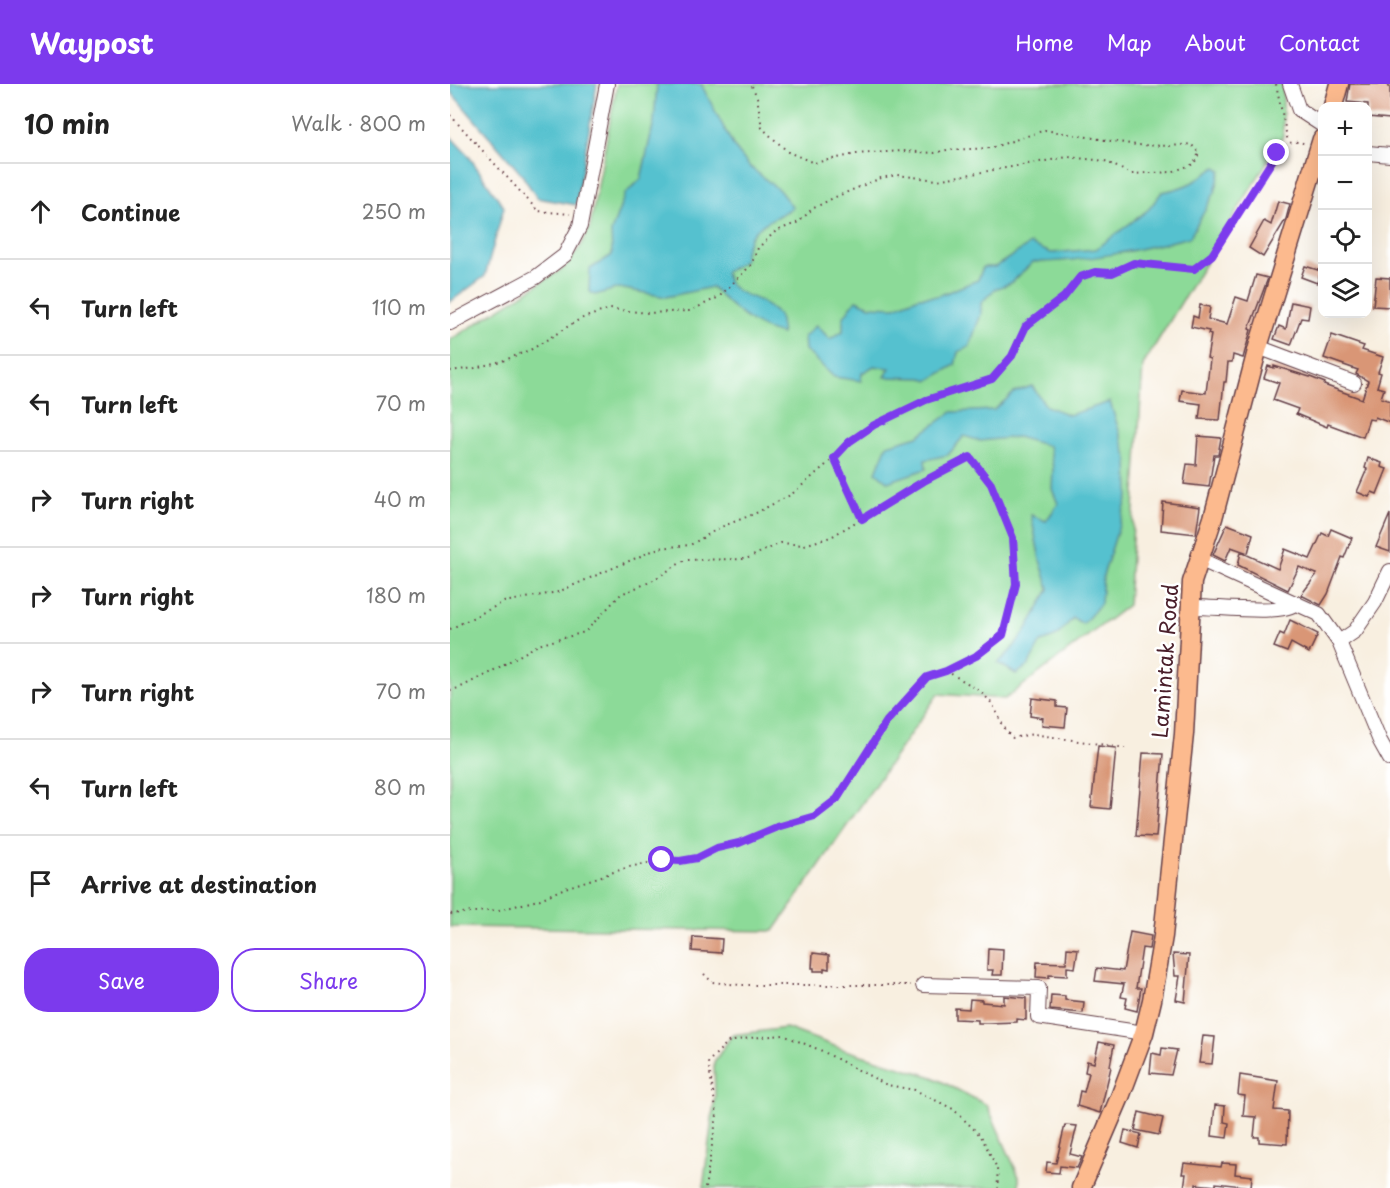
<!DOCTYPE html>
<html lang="en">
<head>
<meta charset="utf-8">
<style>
	:root { --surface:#fff; --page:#f2f2f2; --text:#222; --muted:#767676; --line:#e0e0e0; --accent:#7c3aed }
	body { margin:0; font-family:"Playpen Sans",sans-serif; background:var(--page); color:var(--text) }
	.controls { position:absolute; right:18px; top:18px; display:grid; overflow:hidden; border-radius:12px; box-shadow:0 6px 24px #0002 }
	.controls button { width:54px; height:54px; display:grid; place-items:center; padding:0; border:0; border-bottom:2px solid var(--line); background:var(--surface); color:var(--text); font:30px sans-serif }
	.stop { position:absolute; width:18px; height:18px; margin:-14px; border:4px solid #7c3aed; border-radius:50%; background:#fff }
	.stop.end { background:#7c3aed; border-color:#fff; box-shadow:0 2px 6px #0008 }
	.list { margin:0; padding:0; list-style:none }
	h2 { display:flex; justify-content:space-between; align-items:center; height:78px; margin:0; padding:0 24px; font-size:26px }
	h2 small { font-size:20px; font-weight:400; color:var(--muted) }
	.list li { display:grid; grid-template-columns:39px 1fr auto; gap:18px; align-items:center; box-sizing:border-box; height:96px; padding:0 24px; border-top:2px solid var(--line) }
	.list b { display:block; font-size:22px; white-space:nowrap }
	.list em { font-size:20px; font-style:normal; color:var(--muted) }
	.actions { display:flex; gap:12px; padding:18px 24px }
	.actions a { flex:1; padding:14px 0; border:2px solid var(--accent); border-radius:24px; text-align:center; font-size:21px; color:var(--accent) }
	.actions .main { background:var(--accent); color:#fff }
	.icon { flex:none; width:33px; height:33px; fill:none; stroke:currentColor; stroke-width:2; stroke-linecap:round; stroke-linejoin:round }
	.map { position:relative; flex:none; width:940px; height:1104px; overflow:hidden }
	header { display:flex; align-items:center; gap:36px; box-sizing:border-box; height:84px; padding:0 30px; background:var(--accent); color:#fff }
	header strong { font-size:28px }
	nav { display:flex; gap:33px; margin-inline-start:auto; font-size:21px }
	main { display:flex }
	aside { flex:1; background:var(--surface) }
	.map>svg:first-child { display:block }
</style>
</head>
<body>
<header>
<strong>Waypost</strong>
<nav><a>Home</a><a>Map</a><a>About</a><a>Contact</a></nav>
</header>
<main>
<aside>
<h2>10 min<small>Walk · 800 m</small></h2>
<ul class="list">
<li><svg class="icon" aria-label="ahead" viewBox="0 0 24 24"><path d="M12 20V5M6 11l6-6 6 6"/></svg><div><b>Continue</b></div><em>250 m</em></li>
<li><svg class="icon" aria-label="left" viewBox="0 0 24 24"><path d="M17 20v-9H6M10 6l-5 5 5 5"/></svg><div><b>Turn left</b></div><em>110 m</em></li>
<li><svg class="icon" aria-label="left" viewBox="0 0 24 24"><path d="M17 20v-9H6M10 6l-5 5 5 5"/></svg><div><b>Turn left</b></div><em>70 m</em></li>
<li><svg class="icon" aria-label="right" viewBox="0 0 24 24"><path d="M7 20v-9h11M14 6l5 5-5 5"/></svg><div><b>Turn right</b></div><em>40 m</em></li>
<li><svg class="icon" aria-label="right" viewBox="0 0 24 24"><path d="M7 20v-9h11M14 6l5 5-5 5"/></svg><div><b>Turn right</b></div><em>180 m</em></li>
<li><svg class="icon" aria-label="right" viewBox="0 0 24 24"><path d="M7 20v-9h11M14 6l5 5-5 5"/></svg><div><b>Turn right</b></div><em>70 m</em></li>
<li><svg class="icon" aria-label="left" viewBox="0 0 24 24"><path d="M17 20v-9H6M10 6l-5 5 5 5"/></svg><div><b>Turn left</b></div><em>80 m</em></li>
<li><svg class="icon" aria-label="arrive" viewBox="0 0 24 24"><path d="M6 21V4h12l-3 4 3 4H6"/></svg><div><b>Arrive at destination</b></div></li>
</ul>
<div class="actions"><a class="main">Save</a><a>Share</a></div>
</aside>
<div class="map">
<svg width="940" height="1104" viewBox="0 0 940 1104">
	<rect width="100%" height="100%" fill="#fff"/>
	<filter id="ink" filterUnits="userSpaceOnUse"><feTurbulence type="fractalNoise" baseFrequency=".0167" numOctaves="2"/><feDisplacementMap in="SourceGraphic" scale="12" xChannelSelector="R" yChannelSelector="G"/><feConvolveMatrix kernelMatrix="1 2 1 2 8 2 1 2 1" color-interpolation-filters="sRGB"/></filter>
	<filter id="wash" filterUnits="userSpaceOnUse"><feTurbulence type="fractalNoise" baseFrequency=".008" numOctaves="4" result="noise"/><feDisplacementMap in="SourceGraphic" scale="24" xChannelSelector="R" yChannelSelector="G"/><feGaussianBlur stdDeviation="1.35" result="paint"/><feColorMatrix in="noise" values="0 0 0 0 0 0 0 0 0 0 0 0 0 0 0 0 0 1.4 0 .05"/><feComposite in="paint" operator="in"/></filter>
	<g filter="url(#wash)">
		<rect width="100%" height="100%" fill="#f8efe0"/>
		<g fill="#8cda98" stroke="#6b7c62" stroke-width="1.5">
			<polygon points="167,0 833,0 833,52 693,281 678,521 555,615 488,610 324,847 0,843 0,256 114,184 131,162 140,143"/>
			<polygon points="336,944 395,966 483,993 537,1021 569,1093 569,1104 253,1104 265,1012 264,978 282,951"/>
		</g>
		<g fill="#55c1cf" stroke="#50707d" stroke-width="1.5">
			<polygon points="0,0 147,0 126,121 87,114 72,91 0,7"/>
			<path d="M207,0h44l33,63 15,19 30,24 14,18c-27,15 -47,19 -49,53l-19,11c4,20 18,21 33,28 7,3 14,10 21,15l3,19c-28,-5 -51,-27 -70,-47l-46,10 -47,-9 -24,7 -6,-4 1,-22 22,-14 -1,-23 14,-38 16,-15 13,-58z"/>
			<polygon points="0,52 18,71 54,123 35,192 0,218"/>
			<path d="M766,83l5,3 -6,22 -25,45c-52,13 -103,25 -157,25l-22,21 -16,6 -14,14v11l-12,33 -11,5 -3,13 -27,16 -5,-3 -38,-1 5,-9 -16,-2 -12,7 -1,8 -27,-4 -29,-27 -1,-13 12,-12 14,14 13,-8v-13l13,-18 14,6 25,1 24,-10 19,-1 40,-16 5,-13h12l35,-23 21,9 45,-4 53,-40 13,-17c23,-4 35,-11 54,-25z"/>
			<path d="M582,302l14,20 23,9 41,-13 18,57 1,35 -26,82 -2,27 -18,21 -10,-6 -16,18 -16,6 -13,24 -12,8 -18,-11c23,-19 37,-48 51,-74l-9,-29 -9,-45 15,6 12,-17 -6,-15 1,-21 -4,-22 -32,-9 -37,4 -16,-5 -16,19 -23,5 1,9 -38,13 -12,-10 11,-27 31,-9 34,-24 42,-2 21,-18z"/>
		</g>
		<g id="blocks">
			<g fill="#d99676">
				<polygon points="900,0 938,0 938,3 940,3 940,35 918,33 918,20 897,18"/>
				<polygon points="828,117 840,120 836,135 813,173 799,164 814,137 821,141"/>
				<polygon points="855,182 871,187 867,199 851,193"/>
				<polygon points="806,191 818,194 799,245 801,246 793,274 783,271 782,278 778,278 776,298 774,298 770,336 749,335 751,320 730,317 732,306 756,309 760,275 757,274 761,251 758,250 759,247 741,243 743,232 748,234 750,221 760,223 758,235 777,240 786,213 798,217"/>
				<polygon points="926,193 940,194 940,223 923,222"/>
				<polygon points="841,218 860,222 858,235 851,234 841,261 824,255 829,242 836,245"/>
				<polygon points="882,251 914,262 912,266 933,273 928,288 931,289 927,303 934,305 931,314 940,317 940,339 925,333 924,336 919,335 913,353 878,340 877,343 846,330 848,325 823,316 829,299 814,294 818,282 824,284 824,282 860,293 875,299 874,301 912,315 918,297 906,290 908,286 874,274"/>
				<polygon points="748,352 771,354 768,371 764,371 759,403 734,400 737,380 746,381"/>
				<polygon points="918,374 932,379 931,383 937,385 927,410 922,408 919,413 907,408 917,385 915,384"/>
				<polygon points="713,418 750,423 746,450 711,446"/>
				<polygon points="940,430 940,468 926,463"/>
				<polygon points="777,440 803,450 798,469 781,463 775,477 763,471"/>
				<polygon points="881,445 902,454 894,474 892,473 878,510 871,521 851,511 867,490 849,483 838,506 788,481 791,468 828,485 835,465 860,475 872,449 878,452"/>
				<polygon points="840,536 868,550 859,569 841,559 837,568 824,563 830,549 834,551"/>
				<polygon points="582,614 607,617 607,623 617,624 615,643 592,641 593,634 580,632"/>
				<polygon points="648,662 666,664 660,725 641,723"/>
				<polygon points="693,669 713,670 706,753 686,752"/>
				<polygon points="680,848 701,852 699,865 692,864 686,904 691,904 687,927 675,924 677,914 671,913 674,900 645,897 647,884 673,887"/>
				<polygon points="243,853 272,855 271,869 242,867"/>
				<polygon points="538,864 553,865 552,891 542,891 543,886 537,886"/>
				<polygon points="617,864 628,865 625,884 617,883 617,892 599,891 599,894 586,893 587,878 616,879"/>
				<polygon points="363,869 379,871 379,885 374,884 374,887 364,887 364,884 362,884"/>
				<polygon points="723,870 739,871 735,918 726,916 730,892 725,892"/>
				<polygon points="601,911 615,912 615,916 634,918 633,929 600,926"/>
				<polygon points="554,912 576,914 576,936 567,935 567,938 538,939 528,939 528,936 505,935 505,924 519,925 520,915 532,916 532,918 554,920"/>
				<polygon points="753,952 765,953 762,980 749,979"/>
				<polygon points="649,958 664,961 660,982 661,983 650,1029 627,1022 630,1007 634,1008 639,989 635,988 637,977 644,979"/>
				<polygon points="712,964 727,966 721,991 700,989 702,969 711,971"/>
				<polygon points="790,991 828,997 824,1026 838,1027 837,1060 809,1058 809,1053 804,1053 806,1033 793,1032 795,1012 788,1011"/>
				<polygon points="765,1021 775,1022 774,1038 779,1039 777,1054 762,1052"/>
				<polygon points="689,1028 713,1034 709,1051 685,1046"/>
				<polygon points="615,1041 627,1042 620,1070 632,1073 627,1084 610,1082 609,1089 596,1088 597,1078 606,1079"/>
				<polygon points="675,1046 691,1050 688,1064 672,1059"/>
				<polygon points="734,1079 771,1083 772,1079 786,1080 785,1090 802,1092 801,1103 766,1099 766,1102 746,1100 746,1104 734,1104 736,1090 732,1090"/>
			</g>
		</g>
	</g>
	<g filter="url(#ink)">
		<use href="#blocks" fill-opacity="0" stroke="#643e46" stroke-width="1.5"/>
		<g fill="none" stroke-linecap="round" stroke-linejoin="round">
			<defs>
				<g id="minor">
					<polyline points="840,0 849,26 872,41"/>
					<polyline points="918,69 940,71"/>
					<polyline points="0,239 86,193 115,171 130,142 157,0"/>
					<polyline points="808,263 904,299"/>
					<polyline points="749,475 869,530 889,558 930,657 940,675"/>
					<path d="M741,523c21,-1 92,9 105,-4"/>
					<polyline points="889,558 905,547 925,518 940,487"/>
					<polyline points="473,901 589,904 588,933 694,949"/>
				</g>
				<g id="major">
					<polyline points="883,22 889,0"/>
					<polyline points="631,1104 670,1013 694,949 702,916 713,852 734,650 742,498 763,434 808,263 872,55"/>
				</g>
			</defs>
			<use href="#minor" stroke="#643e46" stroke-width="16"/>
			<use href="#major" stroke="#643e46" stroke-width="21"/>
			<g stroke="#643e46" stroke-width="2" stroke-dasharray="1.5 4.5" stroke-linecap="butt">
				<polyline points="826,0 838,58"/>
				<polyline points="0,31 88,127 120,130"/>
				<polyline points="0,287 25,284 55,276 82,265 130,235 160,225 198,229 240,227 269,213 301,181 308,164 326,147 349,138 362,125 383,114 431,94 447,91 487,96 618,73 655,77 681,90 721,88 744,80 749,69 741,60 721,62 686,61 595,46 541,64 497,66 484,69 452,67 406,70 364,79 338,68 312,44 307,13 301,0"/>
				<polyline points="384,374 412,435"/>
				<path d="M0,545l54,-27 54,-10 101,-44 31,-3 31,-18 33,-13 38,-20 42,-36 15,-16 25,-17 52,-25 66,-21 20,-23 14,-30 38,-29 16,-20 15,-5 17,1 22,-10 60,6 18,-14 65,-102c10,-10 15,-14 29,-9"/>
				<path d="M496,587c14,8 30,16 41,27 12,12 13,29 26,40l20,-4 92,14"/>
				<polyline points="0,606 9,604 39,589 88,561 135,548 171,510 200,498 235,476 296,475 331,459 354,461 381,453 474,397 520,373 541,400 563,454 566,500 553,551 526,572 496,587 477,593 437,637 387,715 365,732 327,743 289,759 267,764 247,774 230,777 212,776 179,783 115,804 88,816 49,826 0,830"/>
				<polyline points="254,890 262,898 290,901 461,901"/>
				<polyline points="255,1104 267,1031 258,978 278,958 300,954 333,951 370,966 437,1001 465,1006 503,1025 531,1052 547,1084 548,1104"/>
			</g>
			<use href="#minor" stroke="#fff" stroke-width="14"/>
			<use href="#major" stroke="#fcba8e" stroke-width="18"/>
		</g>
	</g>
	<g fill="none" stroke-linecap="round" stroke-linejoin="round" filter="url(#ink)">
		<polyline stroke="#7c3aed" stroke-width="8" points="212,776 230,777 247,774 267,764 289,759 327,743 365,732 387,715 437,637 477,593 496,587 526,572 553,551 566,500 563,454 541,400 520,373 474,397 412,435 384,374 399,358 424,341 476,316 542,295 562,272 576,242 614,213 630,193 645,188 662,189 684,179 744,185 762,171 827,69"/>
	</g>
	<g text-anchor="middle" stroke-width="5" stroke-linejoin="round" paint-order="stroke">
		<g font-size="21" fill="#4a1f2b" stroke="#fff">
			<text transform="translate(716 577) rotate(-86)" y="7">Lamintak Road</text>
		</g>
	</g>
</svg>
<div class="controls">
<button>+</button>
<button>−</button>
<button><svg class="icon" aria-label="locate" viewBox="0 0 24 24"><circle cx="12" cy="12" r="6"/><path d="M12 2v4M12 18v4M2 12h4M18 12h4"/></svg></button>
<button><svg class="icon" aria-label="layers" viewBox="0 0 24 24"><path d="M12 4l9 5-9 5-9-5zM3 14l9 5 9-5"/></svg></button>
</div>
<div class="stop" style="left:212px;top:776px"></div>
<div class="stop end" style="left:827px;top:69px"></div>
</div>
</main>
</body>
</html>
